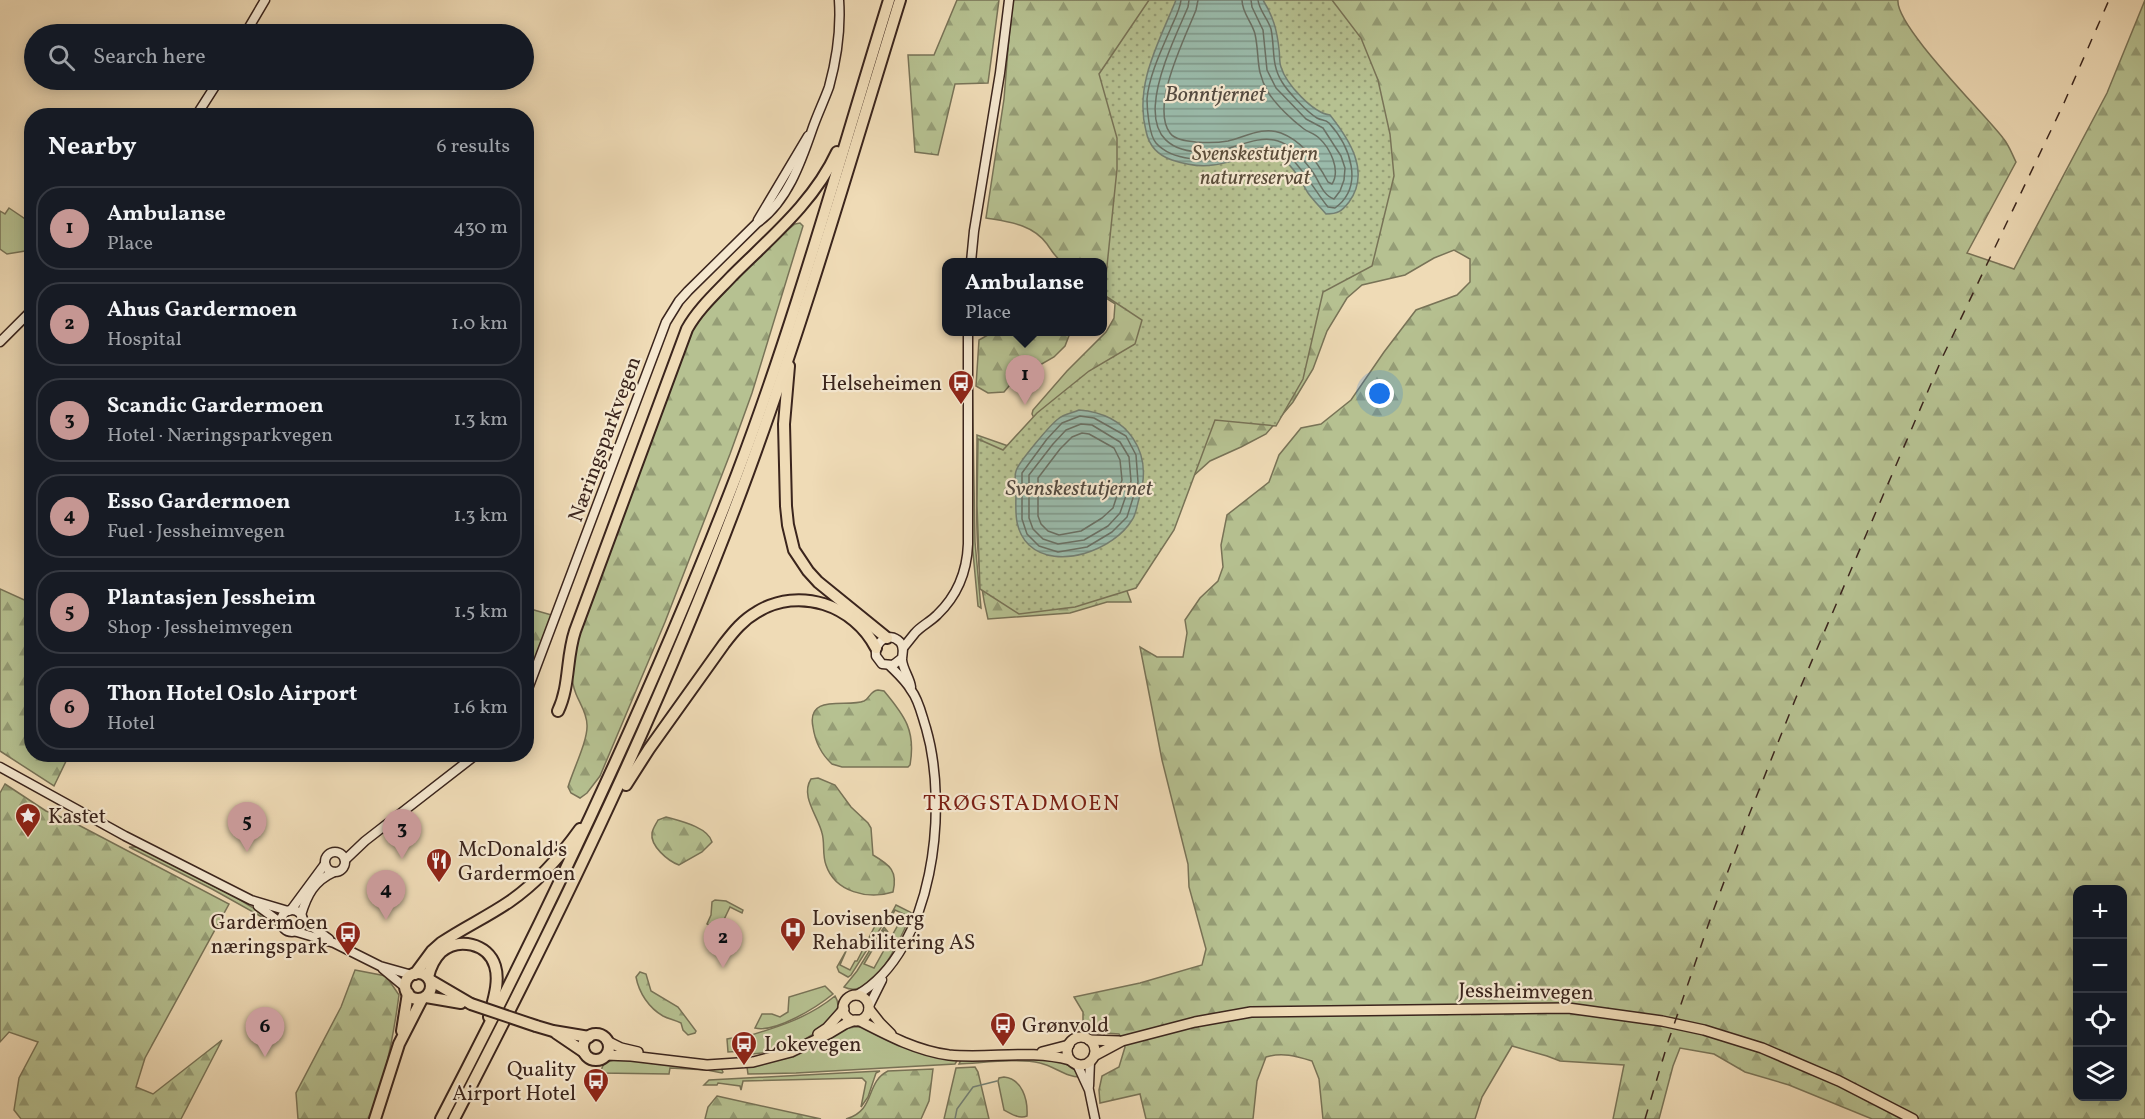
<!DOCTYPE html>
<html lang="en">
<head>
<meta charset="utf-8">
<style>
	:root { --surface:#171b24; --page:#242831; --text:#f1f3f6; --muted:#9ea1a6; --line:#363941; --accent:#c59692 }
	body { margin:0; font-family:Vollkorn,serif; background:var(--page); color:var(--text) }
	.controls { position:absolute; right:18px; bottom:18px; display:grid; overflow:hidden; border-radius:12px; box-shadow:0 3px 15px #0003 }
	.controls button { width:54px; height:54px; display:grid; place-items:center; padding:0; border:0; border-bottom:2px solid var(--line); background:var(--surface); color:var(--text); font:30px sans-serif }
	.you { position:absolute; left:1380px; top:394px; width:21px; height:21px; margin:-15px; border:4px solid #fff; border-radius:50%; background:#1a73e8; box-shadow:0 0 0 9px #1a73e833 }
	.badge { display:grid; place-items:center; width:39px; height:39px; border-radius:50%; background:var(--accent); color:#111; font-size:20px; font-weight:700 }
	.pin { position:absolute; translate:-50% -50px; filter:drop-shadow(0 2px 3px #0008) }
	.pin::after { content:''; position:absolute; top:32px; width:21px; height:18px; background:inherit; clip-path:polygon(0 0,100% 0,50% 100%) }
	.popup { position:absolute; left:942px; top:258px; width:165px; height:78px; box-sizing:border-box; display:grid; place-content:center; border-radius:12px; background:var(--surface); filter:drop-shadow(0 2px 4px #0005); font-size:20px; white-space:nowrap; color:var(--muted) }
	.popup b { font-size:22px; color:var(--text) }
	.popup::after { content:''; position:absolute; left:50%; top:100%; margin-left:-12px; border:12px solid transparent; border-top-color:var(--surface) }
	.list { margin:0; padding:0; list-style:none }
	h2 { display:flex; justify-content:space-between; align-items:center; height:78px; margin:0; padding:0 24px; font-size:26px }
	h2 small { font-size:20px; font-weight:400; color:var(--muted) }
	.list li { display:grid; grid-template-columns:39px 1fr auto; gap:18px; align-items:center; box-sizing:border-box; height:84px; margin:0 12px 12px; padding:0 12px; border:2px solid var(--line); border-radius:24px }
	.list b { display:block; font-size:22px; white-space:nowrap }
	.list p { margin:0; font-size:20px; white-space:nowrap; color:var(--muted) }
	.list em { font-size:20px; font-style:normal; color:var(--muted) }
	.icon { flex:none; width:33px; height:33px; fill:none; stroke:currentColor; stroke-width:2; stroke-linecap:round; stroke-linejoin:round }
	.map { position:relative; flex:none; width:2145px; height:1119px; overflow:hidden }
	.search { position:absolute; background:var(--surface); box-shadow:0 3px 15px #0003; left:24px; top:24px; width:510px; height:66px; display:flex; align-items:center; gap:15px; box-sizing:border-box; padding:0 21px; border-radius:33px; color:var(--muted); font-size:22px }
	.panel { position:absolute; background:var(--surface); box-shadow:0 3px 15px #0003; left:24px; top:108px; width:510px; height:654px; border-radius:24px }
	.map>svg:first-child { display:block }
</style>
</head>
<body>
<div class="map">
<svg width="2145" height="1119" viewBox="0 0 2145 1119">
	<defs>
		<pattern id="forest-firs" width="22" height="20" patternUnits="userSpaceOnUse" patternTransform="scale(1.5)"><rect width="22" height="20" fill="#b6c191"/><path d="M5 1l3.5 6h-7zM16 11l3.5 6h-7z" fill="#959d76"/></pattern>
		<pattern id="park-dots" width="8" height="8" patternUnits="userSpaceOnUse" patternTransform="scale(1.5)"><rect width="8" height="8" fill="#b6c191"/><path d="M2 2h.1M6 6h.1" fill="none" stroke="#959d76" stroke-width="1.8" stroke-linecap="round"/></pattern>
		<pattern id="water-rules" width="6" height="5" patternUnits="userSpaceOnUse" patternTransform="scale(1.5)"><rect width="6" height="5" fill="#9abbab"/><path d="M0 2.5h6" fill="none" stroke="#7f988b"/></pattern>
	</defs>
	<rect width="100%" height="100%" fill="#efdbb6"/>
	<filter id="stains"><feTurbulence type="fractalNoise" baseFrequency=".00333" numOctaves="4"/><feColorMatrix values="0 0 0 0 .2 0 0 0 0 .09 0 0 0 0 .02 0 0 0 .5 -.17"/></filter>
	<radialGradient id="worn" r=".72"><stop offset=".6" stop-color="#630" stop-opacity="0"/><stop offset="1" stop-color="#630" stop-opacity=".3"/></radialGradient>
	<g fill="#b6c191" stroke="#787357" stroke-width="1.5">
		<polygon points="9,208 31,223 31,250 7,254 0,249 0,211 5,214"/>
		<polygon points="972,368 975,542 981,608 978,606 972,542"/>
		<polygon points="129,847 138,847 163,860 237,898 265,915 262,917 212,889"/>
		<polygon points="715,900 726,901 743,910 742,913 730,907 719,930 707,924 711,915 712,902"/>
		<path d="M896,905l16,8c-10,21 -37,89 -68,74l13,-16 27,-44 4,5 -4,-2 -20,34 10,4 30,-54 -9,-4 -6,12 3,3 -6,-1z"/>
		<polygon points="876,924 882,926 851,975 848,977 839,972 837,967 847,949 840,965 850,970 855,961 857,961"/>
		<path d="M825,986l8,8c-16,13 -57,39 -78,34l7,-14h10l8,3 8,-5 1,-15z"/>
		<path d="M835,996c5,8 3,14 -3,21 -20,25 -55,37 -87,37l-1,-3 -16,1 -1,-13c6,-2 12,0 18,-2 33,-10 63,-19 90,-41z"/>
		<polygon points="855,1027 862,1027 920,1053 958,1059 955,1064 796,1073 748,1074 747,1067 843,1029"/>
		<polygon points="621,1058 721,1068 723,1072 722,1073 707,1070 670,1068 669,1074 600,1073 604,1063"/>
		<path d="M1040,1058c18,3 30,4 41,19 -14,1 -27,-11 -41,-14 -21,-5 -58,0 -81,1l2,-4z"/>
		<polygon points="880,1071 876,1073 868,1097 861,1107 866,1082 862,1078 743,1081 741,1090 740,1086 718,1083 717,1085 704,1085 709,1080"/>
		<path d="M1004,1077c18,2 24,22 23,39 -8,3 -16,-2 -23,-6l-6,-29 1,-3z"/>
	</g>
	<g fill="url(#forest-firs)" stroke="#787357" stroke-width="1.5" fill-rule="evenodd">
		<polygon points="957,0 999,0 988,83 955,84 938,155 915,152 908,55 934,55"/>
		<path d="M1012,0h886c-3,26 86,113 105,138 6,7 9,16 13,24l-49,91 47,16 93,-176 38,-93v1119h-273l-83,-34 -44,-13 -31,-18 -34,-6 -7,18 -14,53h-46l11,-54 -64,-4 -13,-5 -35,-10 -30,51 -7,22h-152l-4,-40 -7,-18c-16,-5 -30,-9 -46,-4l-9,24 -4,38h-107l-6,-25 -40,9 -1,-13 3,-14 17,-9 6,-20 -6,-13 -29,-2 -5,-4 -2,-4v-12l-9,-15 66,-14 62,-18 4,-16 -17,-62 -1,-23 -26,-104 -22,-113 17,10h26l4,-24 -2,-13 15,-22 18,-17 5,-14 -2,-22 6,-30 42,-33 10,-27 22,-27 20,-4 30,-24 33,-48 32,-42 41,-15 13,-13v-23l-16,-9 -20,8 -29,17 -43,10 -15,13 -20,33 -14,38 -20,33 -27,32 -25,13 -31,14 -20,18 -63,112 4,11h-24l-37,11 -82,6c-15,-60 -11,-123 -11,-184l37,13 21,-28 -3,-6 1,-4 34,-39 39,-39 8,-14 1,-14 -12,-8v-34h-41c-7,-5 -10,-11 -15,-18 -15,-20 -38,-22 -61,-26l18,-119zM2078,890h44v206h-44z"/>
		<path d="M800,223l3,3 -51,167 -22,61 -65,168 -65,154 -13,17 -7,5 -9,-5 -3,-6c5,-17 20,-47 19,-62 0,-12 -7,-21 -11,-31 -7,-18 -4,-33 -1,-51l115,-309c22,-40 62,-70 95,-102l10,-8z"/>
		<polygon points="993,332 1070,332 1070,333 1065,346 1054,357 1033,369 1020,373 1004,392 988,393 976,386 979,340"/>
		<polygon points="0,589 31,603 32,754 69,755 54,786 0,751"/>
		<polygon points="527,608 555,616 527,689"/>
		<path d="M878,690l6,1c21,25 32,40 26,74l-2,2h-66l-10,-3c-11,-10 -17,-23 -19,-37 -7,-34 35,-19 51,-26 6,-3 6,-10 14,-11z"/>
		<path d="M818,778l17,7 16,22 17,16 3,5 2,27c17,10 25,16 20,37 -25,8 -58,0 -67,-27 -4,-11 -1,-22 -4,-32 -4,-17 -22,-37 -11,-54z"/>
		<polygon points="5,784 46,811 69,820 229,904 145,1058 136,1087 153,1094 222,1040 181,1119 21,1119 14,1110 19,1078 38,1042 9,1032 0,1042 0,793"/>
		<path d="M666,817c14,4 42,10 46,25l-10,10 -23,13c-11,-4 -29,-19 -27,-32 1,-5 4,-9 6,-13z"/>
		<path d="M355,970l31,6 13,19c-5,37 -15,90 -30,124h-71l-2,-26 45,-86z"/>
		<path d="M640,972l6,2 5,17 27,16 18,24 -1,2 -7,2 -5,-5 -2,-7c-6,-3 -12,-4 -18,-7 -14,-8 -24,-23 -27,-39z"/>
		<polygon points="975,1067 978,1072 989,1119 944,1119 956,1068"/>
		<path d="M933,1069l-4,32 -8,18h-75c30,-8 19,-37 42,-48z"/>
		<polygon points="717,1096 821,1119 705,1119 708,1107"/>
	</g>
	<polygon fill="url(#park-dots)" stroke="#787357" stroke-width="1.5" points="1149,0 1332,0 1361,38 1378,80 1390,134 1394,176 1372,266 1323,292 1303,379 1276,426 1215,420 1174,530 1136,588 1075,607 1019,614 980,589 977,505 978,439 1003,450 1037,413 1089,371 1135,344 1142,320 1104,295 1117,169 1117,138 1099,74"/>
	<g fill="url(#water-rules)" stroke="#747f72" stroke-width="1.5">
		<path d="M1176,0h87c10,16 14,30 16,49 1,6 0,13 2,18 5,17 32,46 49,48 19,24 41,57 19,87 -7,9 -11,12 -23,12 -6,-7 -13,-14 -18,-21 -8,-14 -17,-31 -32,-38 -12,-5 -48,9 -63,10 -13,2 -29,-1 -41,-5 -15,-5 -23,-14 -26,-29 -12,-46 13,-89 30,-131z"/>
		<path d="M1079,410c49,4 75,42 60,89 -2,6 -3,16 -7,21 -18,30 -75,51 -103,25 -16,-16 -13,-35 -13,-55 0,-6 -2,-13 0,-19 2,-8 34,-46 42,-52 6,-5 15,-6 21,-9z"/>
	</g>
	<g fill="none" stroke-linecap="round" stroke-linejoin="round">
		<g stroke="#6a7064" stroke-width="1.5">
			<path d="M1181,0c-1,10 -7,20 -11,30 -9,21 -21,46 -23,69 0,10 2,36 9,44 17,19 51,18 73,14 15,-3 29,-12 45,-9 20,3 41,44 54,59l7,1c30,-22 15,-62 -6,-85 -4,-4 -7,-2 -12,-5 -10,-6 -29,-26 -35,-36 -11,-17 -7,-34 -11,-53 -3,-10 -12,-19 -13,-29"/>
			<path d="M1189,0l-1,7c-20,47 -73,149 22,145 22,-1 46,-18 68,-11 13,4 26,19 34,30 7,9 10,24 22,28l6,-8 4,-11 1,-12 -4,-12 -18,-28 -17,-9 -30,-31 -9,-18 -4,-40 -11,-23 -1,-7"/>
			<path d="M1198,0l-2,10c-11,28 -46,96 -26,123 5,7 18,8 26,9 11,1 21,1 32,-1 17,-4 35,-15 53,-8 21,8 37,30 47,49l4,2c9,-14 -2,-36 -13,-46 -4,-4 -11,-6 -15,-9 -12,-9 -28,-24 -36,-37 -13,-22 -8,-35 -13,-58 -3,-12 -13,-21 -13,-34"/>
			<polygon points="1080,416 1094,418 1126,436 1136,455 1138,482 1127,517 1112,532 1087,547 1058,552 1039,546 1027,534 1022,519 1022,473 1047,439 1062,423"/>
			<polygon points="1081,424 1092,425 1120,442 1129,457 1131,481 1120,513 1108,526 1084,540 1058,544 1043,539 1033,529 1029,518 1029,475 1053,444 1066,430"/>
			<polygon points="1082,433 1089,434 1114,448 1120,460 1122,480 1113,508 1102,518 1081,531 1059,535 1048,531 1041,524 1038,516 1038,478 1060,449 1072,437"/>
		</g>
		<polyline stroke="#747f72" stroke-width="1.5" points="955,1119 957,1109 973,1087 997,1081"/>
		<defs>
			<g id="secondary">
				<polyline points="245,34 265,0"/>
				<polyline points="196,116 219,80"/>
				<polyline points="758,220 808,136"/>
				<polyline points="971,262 974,231 1000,73 1009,0"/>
				<polyline points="0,342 32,310"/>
				<path d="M903,648c4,-5 8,-10 12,-15 6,-7 15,-11 22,-18 20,-19 30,-44 31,-71v-212"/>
				<path d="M902,658l-9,7 -11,-1 -6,-8c-2,-13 12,-26 24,-14 5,6 2,11 2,18 1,10 8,18 9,27"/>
				<path d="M526,694l140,-372 13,-21 9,-10 69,-68c30,-21 44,-61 55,-93 5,-15 12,-29 17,-43 8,-29 12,-58 10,-87"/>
				<polyline points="0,767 125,836 251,900 288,911"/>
				<circle cx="335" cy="862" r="10"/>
				<polyline points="345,860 365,841 477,754"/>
				<polyline points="258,906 281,923"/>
				<circle cx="292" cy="921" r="11"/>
				<polyline points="291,910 325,864"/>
				<path d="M301,915c6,-20 13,-34 33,-43"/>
				<polyline points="303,920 329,939"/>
				<polyline points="297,932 334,943 380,966 412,975"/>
				<polyline points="383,969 406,988"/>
				<path d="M857,995c77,-45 92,-188 69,-267 -4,-12 -7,-28 -15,-38 -5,-9 -14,-17 -21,-24"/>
				<polyline points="869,1006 882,980"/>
				<polyline points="1077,1064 1089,1090 1095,1119"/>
				<polyline points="1089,1086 1090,1061"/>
			</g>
			<g id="primary">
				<circle cx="856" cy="1008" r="13"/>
				<polyline points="869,1009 880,1023 891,1034"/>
				<path d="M858,1020c29,15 59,31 91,35 42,4 80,-6 121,5"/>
				<polyline points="818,1034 827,1028 844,1009"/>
				<circle cx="1081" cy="1051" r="14"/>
				<polyline points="1089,1040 1119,1041"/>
				<polyline points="607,1041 621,1048 638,1052"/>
				<polyline points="1042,1052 1069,1045"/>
				<polyline points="606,1055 631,1056 707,1065 753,1062 791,1052 830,1033 845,1024 855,1020"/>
				<polyline points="1094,1056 1122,1041 1195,1022 1251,1012 1568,1008 1662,1021 1704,1030 1762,1048 1839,1081 1913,1119"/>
			</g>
			<g id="highway">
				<polyline points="789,366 784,424 786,506 788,525 794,550 808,571 818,582 887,638"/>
				<path d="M558,711c12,-25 8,-53 17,-80l112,-302c11,-20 29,-36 45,-53 38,-38 82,-74 105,-124"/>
				<path d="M626,785l23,-36 75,-105c10,-13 19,-24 33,-32 42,-26 97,-7 119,36"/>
				<circle cx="418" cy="986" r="13"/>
				<path d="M415,974l17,-23 9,-8c22,-15 46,-26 68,-41 29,-20 51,-45 71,-73"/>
				<path d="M428,977c2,-9 6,-18 13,-25 17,-15 47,-9 54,14 5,16 -2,35 -6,51"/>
				<polyline points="430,980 471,1004"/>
				<polyline points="426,997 461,1003"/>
				<polyline points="536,1026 553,1031 589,1037"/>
				<polyline points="402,1031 408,993"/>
				<polyline points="556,1033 584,1052"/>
				<circle cx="596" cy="1047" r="13"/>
				<polyline points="375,1119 399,1044 422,999"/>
				<path d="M441,1119c109,-210 211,-424 296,-645 59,-155 103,-316 152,-474"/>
				<path d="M454,1119c109,-210 212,-423 294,-646 57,-155 103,-315 152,-473"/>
			</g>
		</defs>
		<use href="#secondary" stroke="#3b251d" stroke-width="11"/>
		<use href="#primary" stroke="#3b251d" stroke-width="12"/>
		<use href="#highway" stroke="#3b251d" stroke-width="14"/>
		<use href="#secondary" stroke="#f5e8d0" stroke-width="8"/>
		<use href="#primary" stroke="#efdbb6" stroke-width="9"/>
		<use href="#highway" stroke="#efdbb6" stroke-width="10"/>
		<polyline stroke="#3b251d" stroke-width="1.5" stroke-dasharray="10 10" stroke-linecap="butt" points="1645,1119 1668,1042 1712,914 1749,815 1795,700 1943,356 2064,103 2109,0"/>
		<defs>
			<polyline id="highway-bridge" points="471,1004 536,1026"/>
		</defs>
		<use href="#highway-bridge" stroke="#3b251d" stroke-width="14" stroke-linecap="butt"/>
		<use href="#highway-bridge" stroke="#efdbb6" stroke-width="10"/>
	</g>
	<defs>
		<symbol id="bus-pin" viewBox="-11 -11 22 30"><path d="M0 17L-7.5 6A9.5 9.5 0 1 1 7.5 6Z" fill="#8f2418" stroke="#f5e8d0"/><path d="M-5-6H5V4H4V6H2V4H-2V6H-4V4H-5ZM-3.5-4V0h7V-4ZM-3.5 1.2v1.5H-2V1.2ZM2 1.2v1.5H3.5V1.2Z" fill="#fff"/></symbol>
		<symbol id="sight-pin" viewBox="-11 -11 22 30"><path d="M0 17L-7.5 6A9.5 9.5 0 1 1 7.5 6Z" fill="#8f2418" stroke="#f5e8d0"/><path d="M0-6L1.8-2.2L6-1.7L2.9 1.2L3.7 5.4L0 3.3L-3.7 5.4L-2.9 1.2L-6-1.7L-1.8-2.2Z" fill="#fff"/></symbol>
		<symbol id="restaurant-pin" viewBox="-11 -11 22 30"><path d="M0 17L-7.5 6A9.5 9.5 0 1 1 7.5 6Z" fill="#8f2418" stroke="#f5e8d0"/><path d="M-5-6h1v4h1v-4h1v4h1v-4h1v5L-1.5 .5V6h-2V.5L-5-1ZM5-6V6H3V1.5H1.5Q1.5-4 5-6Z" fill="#fff"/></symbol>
		<symbol id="hospital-pin" viewBox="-11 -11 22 30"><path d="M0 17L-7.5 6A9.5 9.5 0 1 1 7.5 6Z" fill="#8f2418" stroke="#f5e8d0"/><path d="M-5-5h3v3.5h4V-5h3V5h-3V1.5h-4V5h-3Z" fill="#fff"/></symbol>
	</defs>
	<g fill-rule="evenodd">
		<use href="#bus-pin" x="946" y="368" width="30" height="40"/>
		<use href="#sight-pin" x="13" y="801" width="30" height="40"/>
		<use href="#restaurant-pin" x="424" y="846" width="30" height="40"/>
		<use href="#hospital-pin" x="778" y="915" width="30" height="40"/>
		<use href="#bus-pin" x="333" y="919" width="30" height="40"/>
		<use href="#bus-pin" x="988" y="1010" width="30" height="40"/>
		<use href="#bus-pin" x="729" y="1029" width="30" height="40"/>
		<use href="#bus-pin" x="581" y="1066" width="30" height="40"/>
	</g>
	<g text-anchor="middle" stroke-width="4.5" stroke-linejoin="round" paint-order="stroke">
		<g font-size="21" font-style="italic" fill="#5a4c3a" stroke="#f5e8d0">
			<text x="1255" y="160">Svenskestutjern<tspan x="1255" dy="24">naturreservat</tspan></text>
		</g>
		<g font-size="21" fill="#3b251d" stroke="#f5e8d0" text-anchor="start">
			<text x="942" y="390" text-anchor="end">Helseheimen</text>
			<text x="48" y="823">Kastet</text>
			<text x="458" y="856">McDonald's<tspan x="458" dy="24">Gardermoen</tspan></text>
			<text x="812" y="925">Lovisenberg<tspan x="812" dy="24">Rehabilitering AS</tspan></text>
			<text x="328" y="929" text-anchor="end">Gardermoen<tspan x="328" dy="24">næringspark</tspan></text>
			<text x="1022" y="1032">Grønvold</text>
			<text x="764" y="1051">Lokevegen</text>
			<text x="576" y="1076" text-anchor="end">Quality<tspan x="576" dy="24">Airport Hotel</tspan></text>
		</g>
		<g font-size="21" fill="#3b251d" stroke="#f5e8d0">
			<text transform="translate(604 439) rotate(-70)" y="7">Næringsparkvegen</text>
			<text transform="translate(1526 991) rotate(1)" y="7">Jessheimvegen</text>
		</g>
		<g font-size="22" font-style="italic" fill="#534a40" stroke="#f5e8d0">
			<text x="1215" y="101">Bonntjernet</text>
			<text x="1079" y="495">Svenskestutjernet</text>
		</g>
		<g font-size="22" letter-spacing="1.5" fill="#7a1f14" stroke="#f5e8d0">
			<text x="1022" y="810">TRØGSTADMOEN</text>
		</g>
	</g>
	<rect width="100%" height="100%" filter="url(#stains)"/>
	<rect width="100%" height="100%" fill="url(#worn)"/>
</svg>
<div class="controls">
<button>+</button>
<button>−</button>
<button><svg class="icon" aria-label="locate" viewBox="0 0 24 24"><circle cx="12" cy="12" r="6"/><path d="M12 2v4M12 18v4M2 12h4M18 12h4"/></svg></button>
<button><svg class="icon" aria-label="layers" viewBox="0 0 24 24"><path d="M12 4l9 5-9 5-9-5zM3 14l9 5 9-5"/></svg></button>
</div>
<div class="you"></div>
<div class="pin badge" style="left:1025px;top:405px">1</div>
<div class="popup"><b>Ambulanse</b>Place</div>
<div class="pin badge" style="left:723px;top:968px">2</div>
<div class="pin badge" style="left:402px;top:859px">3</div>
<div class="pin badge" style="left:386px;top:920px">4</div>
<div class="pin badge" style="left:247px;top:852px">5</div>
<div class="pin badge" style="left:265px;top:1057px">6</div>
<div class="search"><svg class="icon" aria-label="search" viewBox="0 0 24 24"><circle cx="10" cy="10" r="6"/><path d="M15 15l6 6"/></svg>Search here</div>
<section class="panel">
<h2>Nearby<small>6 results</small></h2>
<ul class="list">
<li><span class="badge">1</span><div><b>Ambulanse</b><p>Place</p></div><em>430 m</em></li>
<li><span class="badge">2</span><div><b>Ahus Gardermoen</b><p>Hospital</p></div><em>1.0 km</em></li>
<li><span class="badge">3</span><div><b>Scandic Gardermoen</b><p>Hotel · Næringsparkvegen</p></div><em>1.3 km</em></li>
<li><span class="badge">4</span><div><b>Esso Gardermoen</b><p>Fuel · Jessheimvegen</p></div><em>1.3 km</em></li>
<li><span class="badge">5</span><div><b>Plantasjen Jessheim</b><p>Shop · Jessheimvegen</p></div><em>1.5 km</em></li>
<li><span class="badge">6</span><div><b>Thon Hotel Oslo Airport</b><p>Hotel</p></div><em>1.6 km</em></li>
</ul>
</section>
</div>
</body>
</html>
